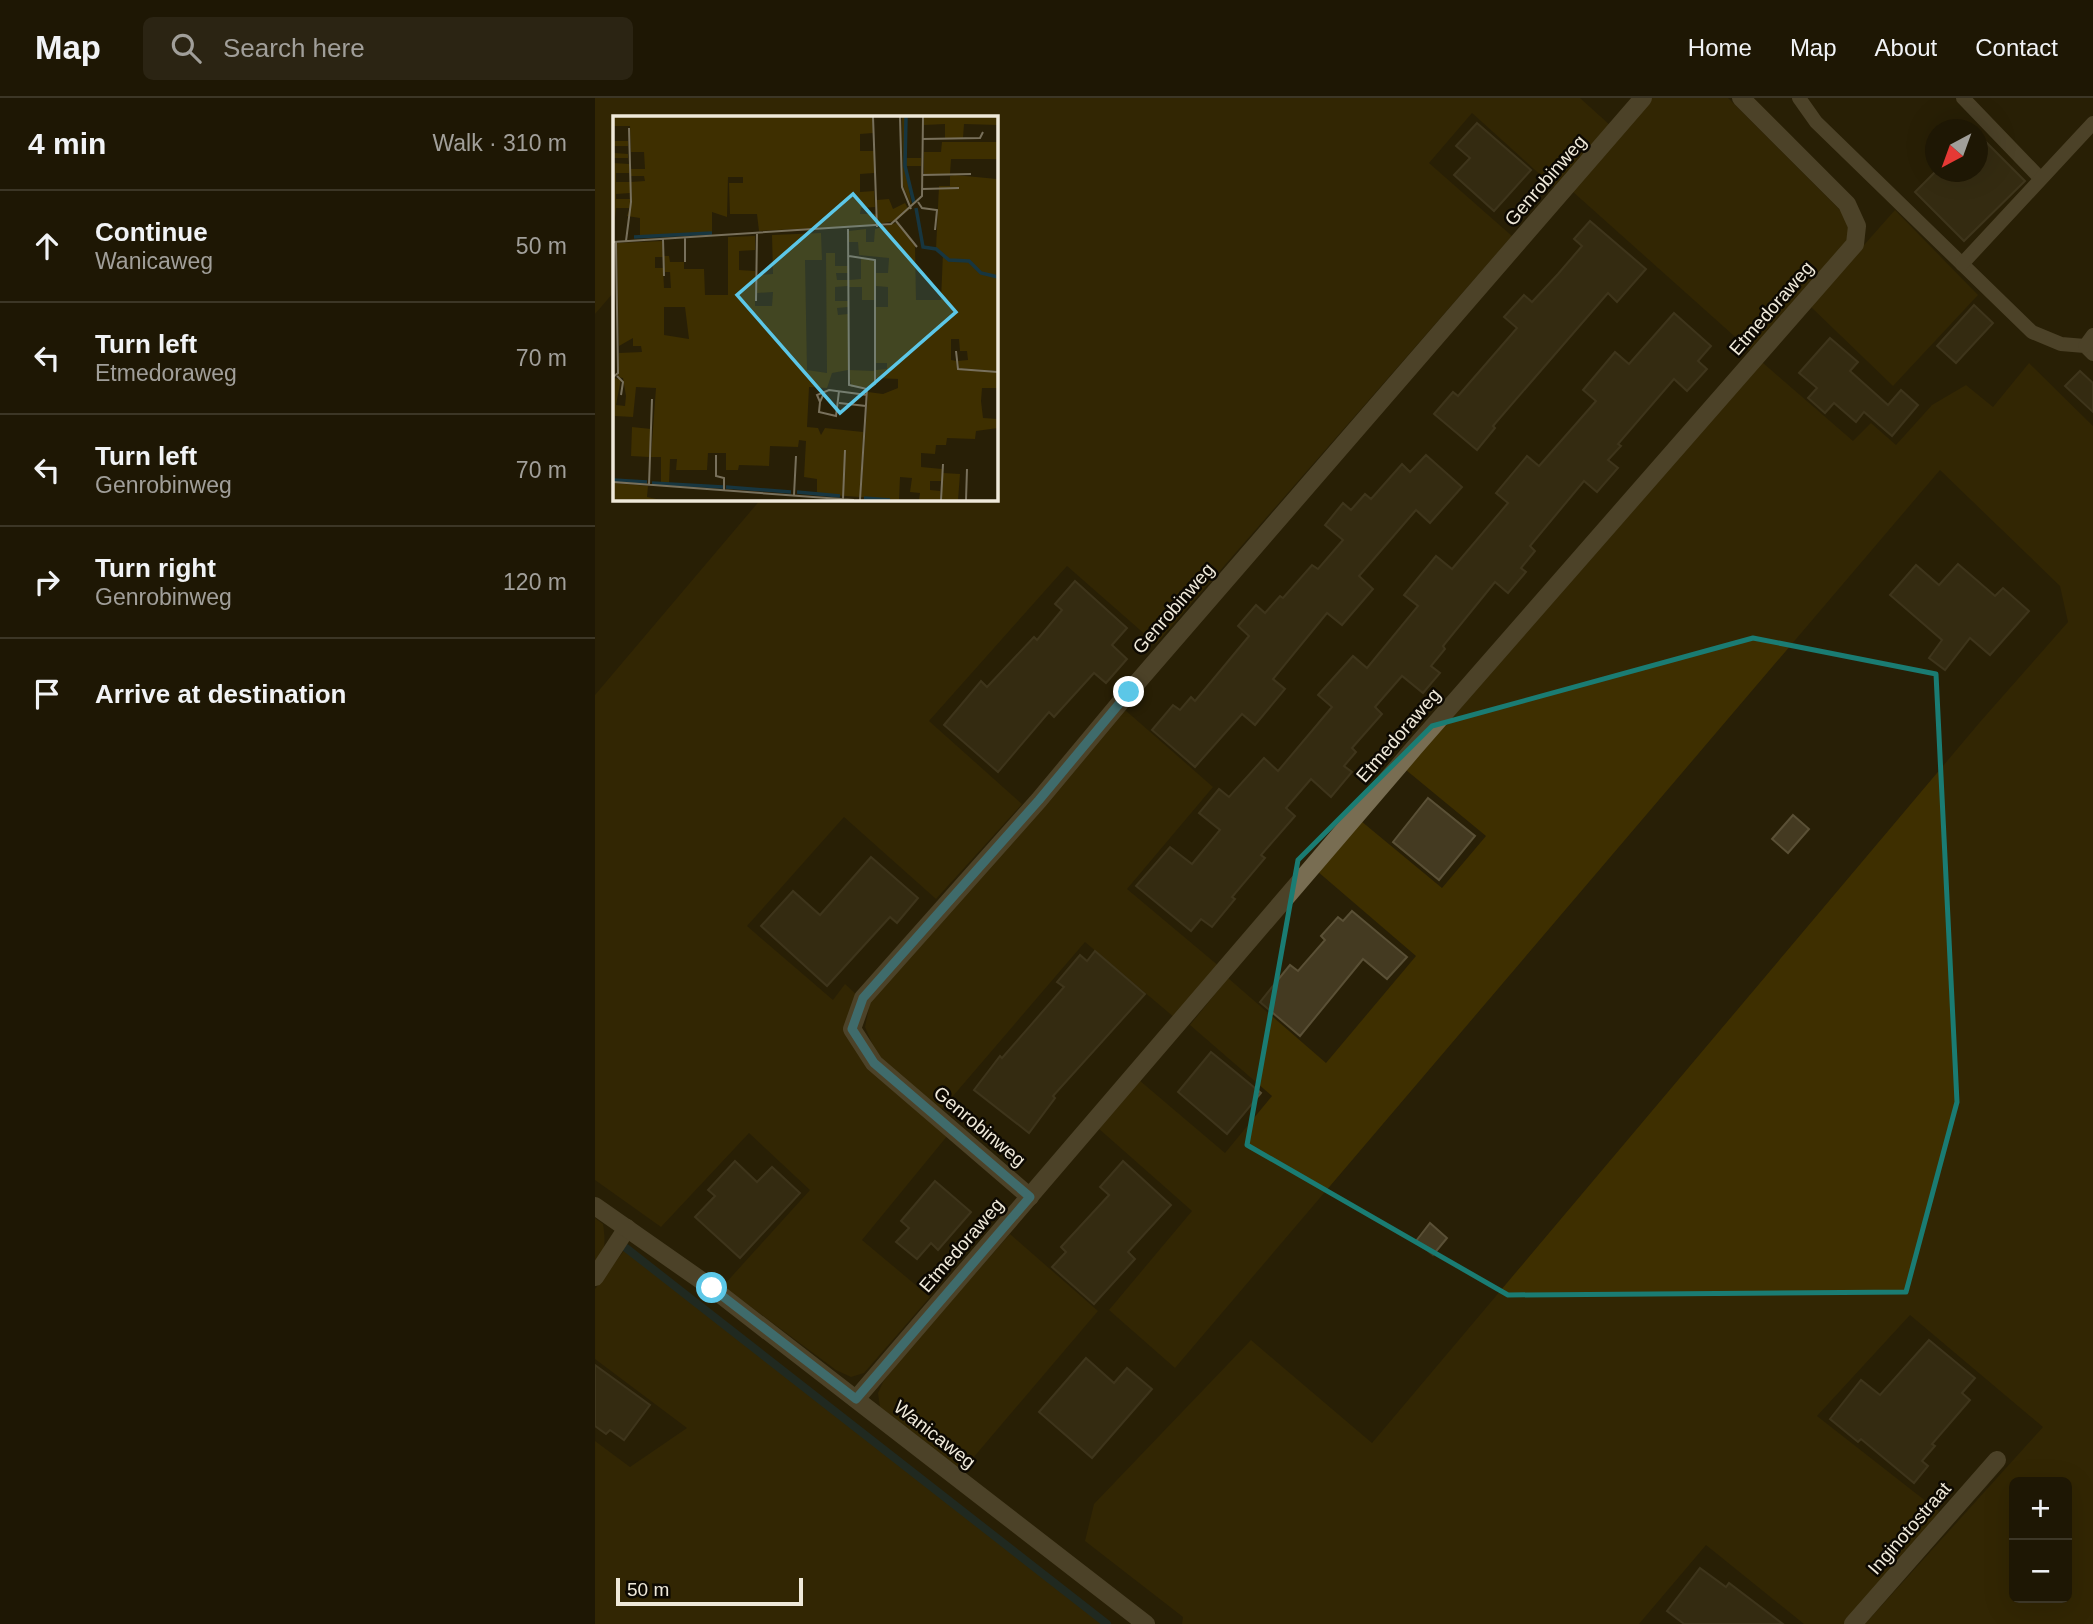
<!DOCTYPE html>
<html lang="en">
<head>
<meta charset="utf-8">
<style>
	:root { --surface:#1e1704; --page:#2b2413; --text:#f1f3f6; --muted:#a19f9a; --line:#3c3626 }
	body { margin:0; font-family:Helvetica,sans-serif; background:var(--page); color:var(--text) }
	.controls { position:absolute; right:21px; bottom:21px; display:grid; overflow:hidden; border-radius:10px; box-shadow:0 7px 28px #0002 }
	.controls button { width:63px; height:63px; display:grid; place-items:center; padding:0; border:0; border-bottom:2px solid var(--line); background:var(--surface); color:var(--text); font:35px sans-serif }
	.compass { position:absolute; left:1330px; top:21px; width:63px; height:63px; border-radius:50%; background:var(--surface); box-shadow:0 7px 28px #0002; rotate:221deg }
	.scale { position:absolute; left:21px; bottom:18px; width:187px; box-sizing:border-box; padding-left:7px; border:4px solid #efe9da; border-top:0; font-size:19px; line-height:24px; white-space:nowrap; color:#efe9da; -webkit-text-stroke:5px #0d0902; paint-order:stroke }
	.stop { position:absolute; width:21px; height:21px; margin:-16px; border:5px solid #5cc7e7; border-radius:50%; background:#fff }
	.stop.end { background:#5cc7e7; border-color:#fff; box-shadow:0 2px 7px #0008 }
	.list { margin:0; padding:0; list-style:none }
	h2 { display:flex; justify-content:space-between; align-items:center; height:91px; margin:0; padding:0 28px; font-size:30px }
	h2 small { font-size:23px; font-weight:400; color:var(--muted) }
	.list li { display:grid; grid-template-columns:46px 1fr auto; gap:21px; align-items:center; box-sizing:border-box; height:112px; padding:0 28px; border-top:2px solid var(--line) }
	.list b { display:block; font-size:26px; white-space:nowrap }
	.list p { margin:0; font-size:23px; white-space:nowrap; color:var(--muted) }
	.list em { font-size:23px; font-style:normal; color:var(--muted) }
	.icon { flex:none; width:38px; height:38px; fill:none; stroke:currentColor; stroke-width:2; stroke-linecap:round; stroke-linejoin:round }
	.map { position:relative; flex:none; width:1498px; height:1526px; overflow:hidden }
	header { display:flex; align-items:center; gap:42px; box-sizing:border-box; height:98px; padding:0 35px; background:var(--surface); border-bottom:2px solid var(--line) }
	header strong { font-size:33px }
	nav { display:flex; gap:38px; margin-inline-start:auto; font-size:24px }
	.search { width:490px; height:63px; background:var(--page); display:flex; align-items:center; gap:18px; box-sizing:border-box; padding:0 24px; border-radius:10px; color:var(--muted); font-size:26px }
	main { display:flex }
	aside { flex:1; background:var(--surface) }
	.map>svg:first-child { display:block }
</style>
</head>
<body>
<header>
<strong>Map</strong>
<div class="search"><svg class="icon" aria-label="search" viewBox="0 0 24 24"><circle cx="10" cy="10" r="6"/><path d="M15 15l6 6"/></svg>Search here</div>
<nav><a>Home</a><a>Map</a><a>About</a><a>Contact</a></nav>
</header>
<main>
<aside>
<h2>4 min<small>Walk · 310 m</small></h2>
<ul class="list">
<li><svg class="icon" aria-label="ahead" viewBox="0 0 24 24"><path d="M12 20V5M6 11l6-6 6 6"/></svg><div><b>Continue</b><p>Wanicaweg</p></div><em>50 m</em></li>
<li><svg class="icon" aria-label="left" viewBox="0 0 24 24"><path d="M17 20v-9H6M10 6l-5 5 5 5"/></svg><div><b>Turn left</b><p>Etmedoraweg</p></div><em>70 m</em></li>
<li><svg class="icon" aria-label="left" viewBox="0 0 24 24"><path d="M17 20v-9H6M10 6l-5 5 5 5"/></svg><div><b>Turn left</b><p>Genrobinweg</p></div><em>70 m</em></li>
<li><svg class="icon" aria-label="right" viewBox="0 0 24 24"><path d="M7 20v-9h11M14 6l5 5-5 5"/></svg><div><b>Turn right</b><p>Genrobinweg</p></div><em>120 m</em></li>
<li><svg class="icon" aria-label="arrive" viewBox="0 0 24 24"><path d="M6 21V4h12l-3 4 3 4H6"/></svg><div><b>Arrive at destination</b></div></li>
</ul>
</aside>
<div class="map">
<svg width="1498" height="1526" viewBox="0 0 1498 1526">
	<rect width="100%" height="100%" fill="#281f06"/>
	<g fill="#3e2f00" fill-rule="evenodd">
		<polygon points="0,0 985,0 1016,28 961,91 877,15 834,65 917,138 561,546 472,468 334,623 427,706 341,801 249,719 152,828 238,902 250,886 263,898 251,929 353,1037 267,1142 335,1199 269,1275 256,1279 241,1272 128,1188 215,1092 154,1035 66,1129 0,1082 0,597 166,401 401,401 401,19 19,19 19,194 0,216"/>
		<polygon points="1055,0 1133,0 1250,117 1256,131 1252,144 1157,254 977,93"/>
		<polygon points="1300,112 1383,197 1298,288 1215,208"/>
		<path d="M1167,264l91,79 18,-18 25,22 36,-40 34,-20 27,22 36,-44 64,63v1198h-228l178,-197 -133,-112 -93,101 124,97 -96,111h-41l-98,-79 -67,79h-457l1,-7 -98,-76 9,-37 157,-164 121,103 608,-721 88,-100 -8,-36 -120,-116 -765,898 -66,-58 83,-99 -94,-83 41,-48 86,73 47,-57 -82,-71 38,-47 98,85 90,-107 -99,-85 44,-50 81,67 44,-52 -80,-66zM1419,1384h53v116h-53z"/>
		<polygon points="529,611 618,689 532,791 625,869 580,920 490,844 346,1012 282,957 270,929 276,900"/>
		<path d="M0,1120l8,6c3,20 2,27 -8,44z"/>
		<polygon points="415,1136 503,1213 367,1373 285,1309 283,1295 288,1284 310,1255"/>
		<polygon points="31,1150 512,1526 0,1526 0,1343 35,1369 92,1330 0,1261 0,1191"/>
	</g>
	<g fill="none" stroke-linecap="round" stroke-linejoin="round">
		<polyline stroke="#173640" stroke-width="8" points="31,1150 512,1526"/>
	</g>
	<g fill="#443a21" stroke="#5a5036" stroke-width="2">
		<polygon points="882,25 936,72 899,113 859,77 875,60 861,48"/>
		<polygon points="1382,35 1430,83 1369,143 1320,94 1340,74 1382,74"/>
		<polygon points="995,123 1051,171 1022,204 1013,195 898,328 900,330 882,352 839,316 858,294 863,298 922,230 909,219 929,197 937,204 963,176 987,148 979,141"/>
		<polygon points="1379,207 1398,225 1361,265 1342,248"/>
		<polygon points="1079,215 1116,248 1103,263 1112,271 1092,293 1079,281 1023,346 1026,348 1013,362 1023,370 1002,394 989,383 935,448 940,453 926,470 931,474 913,495 900,484 848,548 850,551 836,568 845,575 828,595 807,578 780,609 787,616 757,650 761,654 749,668 757,674 736,699 716,681 691,710 700,718 666,757 670,760 637,799 640,801 617,829 606,821 596,833 541,788 575,749 597,766 625,732 604,715 624,691 634,699 669,660 683,673 737,609 723,597 758,558 772,570 823,508 809,497 841,458 857,471 913,405 901,395 932,358 944,368 1001,303 988,292 1020,254 1034,266"/>
		<polygon points="1235,240 1263,264 1255,273 1293,307 1306,292 1323,307 1297,338 1269,314 1261,324 1239,305 1230,315 1213,300 1222,290 1204,275"/>
		<polygon points="1485,273 1498,285 1498,314 1470,288"/>
		<polygon points="831,357 867,389 835,425 821,412 764,478 778,491 747,527 732,515 678,581 690,591 660,627 647,616 600,669 557,632 578,607 585,612 596,599 600,603 654,538 643,528 661,507 670,515 685,498 688,500 717,467 723,471 748,442 730,427 748,405 756,412 770,396 776,401 807,366 815,374"/>
		<polygon points="1363,466 1400,498 1408,490 1434,513 1395,557 1375,540 1350,572 1334,560 1347,542 1295,497 1321,467 1344,487"/>
		<polygon points="480,483 532,530 517,547 532,561 511,585 499,575 459,619 454,614 403,674 349,627 386,583 392,589 439,539 442,542 467,512 460,506"/>
		<polygon points="833,700 880,738 844,782 798,744"/>
		<polygon points="1198,717 1214,731 1193,755 1177,741"/>
		<polygon points="276,759 323,800 302,825 295,819 232,888 166,828 198,793 225,817"/>
		<polygon points="757,813 812,859 792,881 768,861 705,938 665,904 695,867 703,873 730,842 726,838 743,819 748,823"/>
		<polygon points="500,853 550,896 458,998 460,1000 434,1035 379,992 405,958 407,960 469,889 462,884 485,857 492,863"/>
		<polygon points="616,954 666,995 632,1036 583,994"/>
		<polygon points="140,1063 162,1084 177,1069 205,1095 145,1160 100,1119 120,1098 113,1092"/>
		<polygon points="528,1063 576,1107 533,1154 540,1161 499,1206 457,1169 471,1154 466,1149 514,1097 505,1089"/>
		<polygon points="340,1083 376,1114 343,1152 336,1145 322,1161 301,1144 314,1130 306,1123"/>
		<polygon points="835,1125 852,1140 838,1157 821,1143"/>
		<polygon points="1334,1242 1380,1280 1367,1295 1375,1302 1337,1346 1340,1348 1327,1363 1333,1368 1319,1385 1266,1341 1263,1344 1235,1321 1266,1282 1285,1297"/>
		<polygon points="491,1260 519,1285 532,1270 557,1291 497,1360 444,1314"/>
		<polygon points="0,1267 55,1307 29,1342 15,1332 11,1336 0,1328"/>
		<polygon points="1105,1470 1131,1489 1134,1485 1188,1526 1089,1526 1072,1513"/>
	</g>
	<g fill="none" stroke-linecap="round" stroke-linejoin="round">
		<g stroke="#786d52" stroke-width="14">
			<polyline points="1204,0 1221,24 1437,234 1466,246 1490,248 1498,256"/>
			<polyline points="1368,0 1445,80"/>
			<polyline points="1367,166 1498,25"/>
			<polyline points="1490,248 1498,237"/>
		</g>
		<g stroke="#786d52" stroke-width="18">
			<polyline points="435,1099 279,965 257,931 268,900 444,702 534,594 1048,0"/>
			<polyline points="0,1179 32,1130"/>
			<polyline points="261,1301 820,649 1260,146 1262,128 1252,106 1146,0"/>
			<polyline points="1258,1526 1402,1362"/>
		</g>
		<polyline stroke="#786d52" stroke-width="18" points="0,1108 117,1190 551,1526"/>
	</g>
	<g fill="none" stroke-linecap="round" stroke-linejoin="round">
		<polyline stroke="#5cc7e7" stroke-width="9" points="117,1190 261,1301 435,1099 279,965 257,931 268,900 444,702 534,594"/>
	</g>
	<path d="M0 0H1498V1526H0ZM1158,540l183,36 21,428 -51,190 -398,3 -261,-150 51,-285 134,-134z" fill="#281f06" fill-opacity=".55" fill-rule="evenodd"/>
	<path fill="none" stroke="#1a7c73" stroke-width="5" stroke-linejoin="round" d="M1158,540l183,36 21,428 -51,190 -398,3 -261,-150 51,-285 134,-134z"/>
	<g text-anchor="middle" stroke-width="5" stroke-linejoin="round" paint-order="stroke">
		<g font-size="19" fill="#efe9da" stroke="#0d0902">
			<text transform="translate(950 82) rotate(-49)" y="7">Genrobinweg</text>
			<text transform="translate(1176 210) rotate(-49)" y="7">Etmedoraweg</text>
			<text transform="translate(578 510) rotate(-49)" y="7">Genrobinweg</text>
			<text transform="translate(803 637) rotate(-49)" y="7">Etmedoraweg</text>
			<text transform="translate(385 1028) rotate(40)" y="7">Genrobinweg</text>
			<text transform="translate(366 1147) rotate(-49)" y="7">Etmedoraweg</text>
			<text transform="translate(340 1336) rotate(38)" y="7">Wanicaweg</text>
			<text transform="translate(1314 1430) rotate(-49)" y="7">Inginotostraat</text>
		</g>
	</g>
	<g transform="translate(18 18)">
		<rect width="385" height="385" fill="#281f06"/>
		<path d="M0,1h259l1,16 -13,1v17h14v22l-14,1v18l14,-1 1,16 -14,1 -1,6h16v11l-117,6 -2,-17h-27l-1,-31h14v-6h-15l-1,40 -15,-5v21l-72,4v-19l-13,-2 5,-14 -1,-20 14,-1 -1,-5h-13v-7h14l-1,-17h-13l-1,-26h-16v15h14v5h-14v7l14,1v4h-14l-1,5 16,1v9h-13v9h14v11l-14,1v5h14l1,4 -2,5h-13l-3,31zM289,1h4l-1,41h16v8h-16l7,41 -9,-21zM311,1h74v8l-34,-1 -1,14h-18v-14l-21,1zM329,26h56v17h-47l-1,15h-26v-22h17zM342,59l42,4 1,192 -39,-3 -1,-7 10,-1 -1,-9h-7l-1,-12h-8v21l5,1 2,9 40,2v16h-16l-1,13 2,17 15,1v9l-22,3 -1,8 -28,-1 -1,7h-10l-1,9 -14,-1v14l21,2 -1,12h-11v9l10,1v9h-21l1,-7 -10,-1 2,-14 -12,-1 -1,23 -38,-3 7,-105 15,2 15,-6v-9l-22,-1v-8l11,-1v-6h-11v-56h12v-20l-12,-1v-13h12l1,-15 -30,-3 -1,-13h-9v-11l17,-2v13h8l1,-13 21,-6 19,22 1,55h25l2,-47 -7,-4 3,-63h11v-10zM276,83l4,10 12,-6 4,7 -14,11 -17,3 -1,-24zM208,117l1,27h-17l2,110 20,3 -1,-120h9v13h13v7h-12l1,7h11v6l-13,1v14h13v6l-11,1 1,7 10,-1v56l-16,3 -5,15 -18,-1 -2,40 11,1 3,7 4,-7 38,4 -3,65 -43,-3v-15l-13,-2 2,-36 -7,-1 -1,7 -28,-1 -1,20 -30,-1 -1,5h-12v-17h-18l-1,17h-31l1,-11h-7l-1,25 -8,-1v-26h-10l5,-69 -20,-1 -3,30 -18,-1 -2,31v-69l8,1 -5,26 9,1 1,-10 -3,-18 -5,-1 1,-24 23,-1 -1,-6h-8v-8l-14,8 -2,-103 45,-2 1,16h-8v11h8l1,20h7l-1,-16h-5l-1,-16h5l1,6h14v7h20l1,26h23v-58l27,-1v14l-16,1v19l16,1v35h17l1,-14 -16,1v-18l16,-1 -1,-39zM51,191h21l4,32 -25,-4zM248,141l13,4v39h-12v-13h-13v-7l12,-1zM236,254l25,1v16h-23zM19,311l19,2 -2,28 -18,-1zM330,357l17,1 -2,26h-17zM0,367l35,3 -1,11 14,3h-48z" fill="#3e2f00" fill-rule="evenodd"/>
		<path fill="none" stroke="#173640" stroke-width="3.5" d="M293,1l-1,49 9,37M303,92l7,39 13,2 13,11 20,1 12,12 17,4M21,121l78,-4M0,364l34,2M39,367l71,4M113,371l65,5M184,376l43,4M251,382l26,2"/>
		<path fill="none" stroke="#78705b" stroke-width="2" d="M260,1l4,110M287,1l2,70 9,22M309,23l58,-1 3,-6M309,59l49,-1M309,73l37,-1M305,86l4,6 15,2 -2,20M283,105l21,26M235,113l1,156 18,4M72,122v24M50,123l1,37M13,125l5,-39 -2,-74M0,126l278,-18 31,-28 1,-79M236,140l26,4v124l-8,5M143,185l1,-67M343,235l2,18 40,3M4,260l6,6 -2,13M0,261l5,-4 -2,-131M211,277l-4,9 -3,-7 12,-5 38,5M207,286l-1,10 17,4 3,-25M226,287l27,3M103,339v21l8,2v12M0,366l241,18M36,369l3,-86M181,379l2,-39M230,383l2,-49M247,384l7,-111M328,384l2,-36M353,384l1,-31"/>
		<path fill="#5cc7e7" fill-opacity="0.15" stroke="#5cc7e7" stroke-width="3.5" d="M240,78l103,118 -116,101 -103,-118z"/>
		<rect width="385" height="385" fill="none" stroke="#efe9da" stroke-width="3.5"/>
	</g>
</svg>
<div class="controls">
<button>+</button>
<button>−</button>
</div>
<svg class="compass" viewBox="-18 -18 36 36"><path d="M0-13l5 13h-10z" fill="#e53935"/><path d="M0 13l5-13h-10z" fill="#a19f9a"/></svg>
<div class="scale">50 m</div>
<div class="stop" style="left:117px;top:1190px"></div>
<div class="stop end" style="left:534px;top:594px"></div>
</div>
</main>
</body>
</html>
